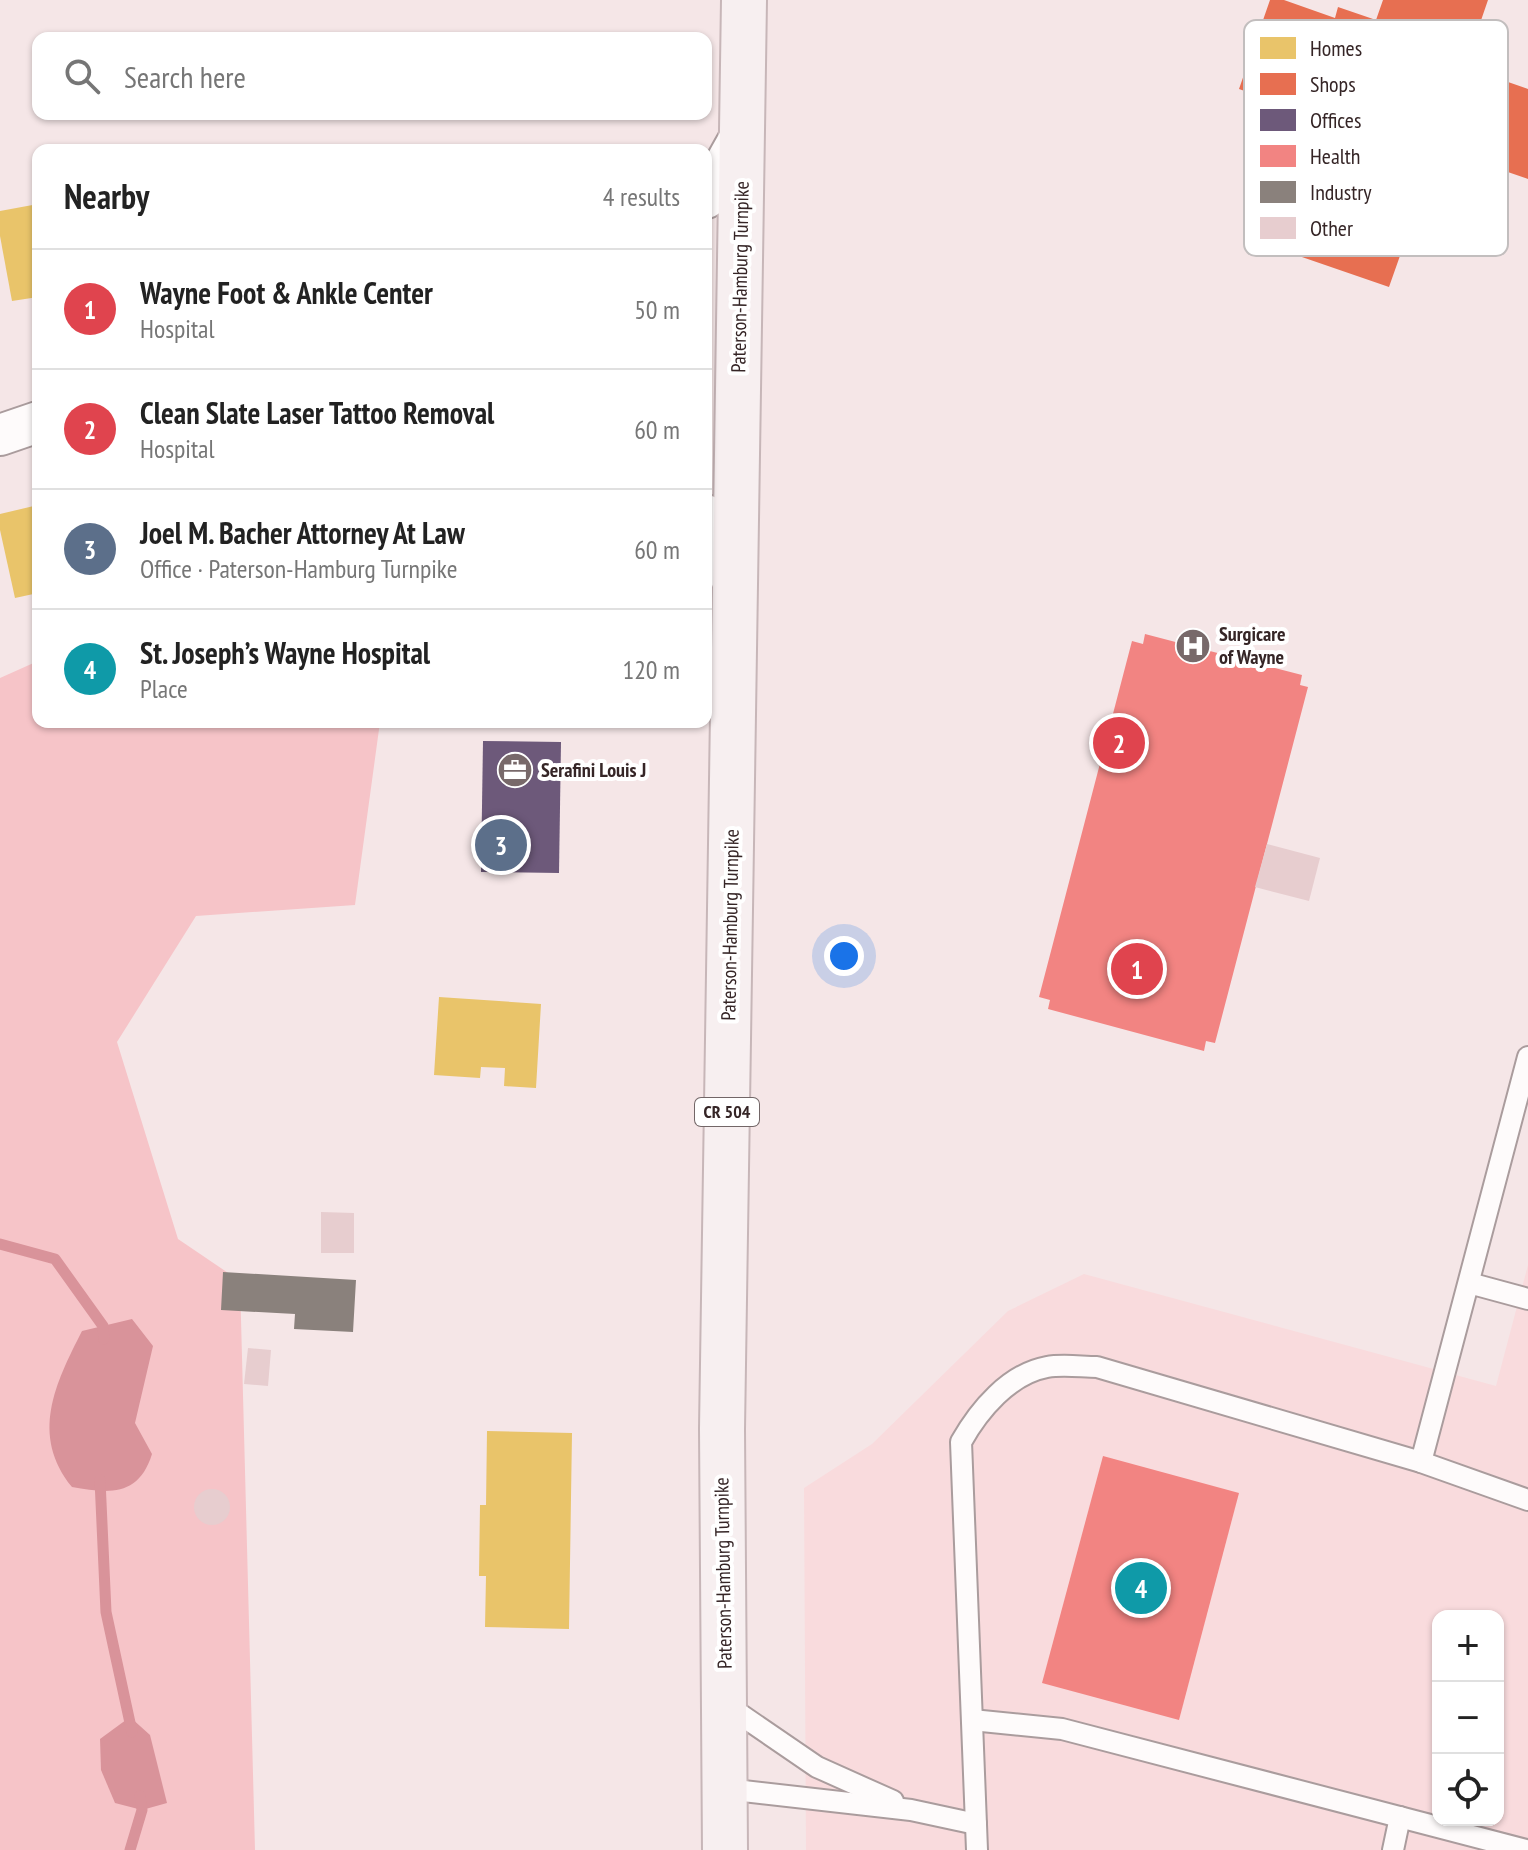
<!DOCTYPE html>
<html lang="en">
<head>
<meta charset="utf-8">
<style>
	:root { --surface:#fff; --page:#f2f2f2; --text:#222; --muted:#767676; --line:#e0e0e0; --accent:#78696a }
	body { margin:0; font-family:"PT Sans Narrow",sans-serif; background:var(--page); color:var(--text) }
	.controls { position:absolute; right:24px; bottom:24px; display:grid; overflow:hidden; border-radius:16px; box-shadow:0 2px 6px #0004 }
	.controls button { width:72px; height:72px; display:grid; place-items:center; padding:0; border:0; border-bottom:2px solid var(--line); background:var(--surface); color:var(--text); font:40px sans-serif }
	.you { position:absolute; left:844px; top:956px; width:28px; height:28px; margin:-20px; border:6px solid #fff; border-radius:50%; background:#1a73e8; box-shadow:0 0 0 12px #1a73e833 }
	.badge { display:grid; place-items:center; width:52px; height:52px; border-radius:50%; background:var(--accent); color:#fff; font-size:26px; font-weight:700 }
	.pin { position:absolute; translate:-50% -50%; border:4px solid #fff; box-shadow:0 2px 8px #0006 }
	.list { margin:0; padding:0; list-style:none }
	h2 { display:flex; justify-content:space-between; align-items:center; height:104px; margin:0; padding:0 32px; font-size:34px }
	h2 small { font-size:26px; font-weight:400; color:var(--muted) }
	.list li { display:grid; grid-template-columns:52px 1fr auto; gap:24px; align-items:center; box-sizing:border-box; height:120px; padding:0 32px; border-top:2px solid var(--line) }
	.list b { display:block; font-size:30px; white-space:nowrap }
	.list p { margin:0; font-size:26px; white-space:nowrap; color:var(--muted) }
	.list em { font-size:26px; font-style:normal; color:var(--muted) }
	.icon { flex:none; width:44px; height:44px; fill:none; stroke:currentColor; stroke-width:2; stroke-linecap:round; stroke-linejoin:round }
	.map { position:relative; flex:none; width:1528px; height:1850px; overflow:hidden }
	.search { position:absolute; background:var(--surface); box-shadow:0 2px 6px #0004; left:32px; top:32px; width:680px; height:88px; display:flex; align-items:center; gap:20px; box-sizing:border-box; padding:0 28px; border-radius:16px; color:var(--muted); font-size:30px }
	.panel { position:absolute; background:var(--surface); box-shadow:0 2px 6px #0004; left:32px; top:144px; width:680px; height:584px; border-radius:16px }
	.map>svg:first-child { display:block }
</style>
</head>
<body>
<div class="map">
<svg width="1528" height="1850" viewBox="0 0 1528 1850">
	<rect width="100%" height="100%" fill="#f5e6e7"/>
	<path fill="#f9dbdd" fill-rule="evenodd" d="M1528,1265v585h-722l-2,-362 68,-44 136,-133 76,-37 412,112zM1438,1616h60v204h-60z"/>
	<polygon fill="#f6c4c8" points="38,661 38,722 380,722 355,905 196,916 117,1042 178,1239 240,1281 255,1850 0,1850 0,678"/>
	<g fill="#d9939a">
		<path d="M132,1319l21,27 -18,77 17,31c-13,42 -42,40 -80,33 -42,-52 -17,-103 10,-156z"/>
		<polygon points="130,1717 150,1735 167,1803 142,1810 115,1803 101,1770 100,1739"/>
	</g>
	<g fill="#e9c46a">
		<polygon points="38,204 38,297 12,301 0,236 0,211"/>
		<polygon points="38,505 38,593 15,598 0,530 0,514"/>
		<polygon points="439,997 541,1004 536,1088 504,1086 505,1068 481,1067 480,1078 434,1075"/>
		<polygon points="487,1431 572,1433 569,1629 485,1627 486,1576 479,1576 480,1505 486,1505"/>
	</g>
	<polygon fill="#e76f51" points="1270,0 1284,0 1335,18 1338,7 1376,20 1383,0 1488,0 1465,67 1528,89 1528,179 1438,148 1389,287 1299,256 1345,127 1239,89"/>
	<polygon fill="#6d597a" points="483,741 561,742 559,873 481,872"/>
	<g fill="#f28482">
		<polygon points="1145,634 1302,675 1300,685 1308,687 1215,1043 1206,1041 1204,1051 1048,1009 1050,1000 1039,997 1132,641 1143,644"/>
		<polygon points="1103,1456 1239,1493 1179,1720 1042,1683"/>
	</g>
	<polygon fill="#8a817c" points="223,1272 356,1280 353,1332 294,1329 295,1314 221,1310"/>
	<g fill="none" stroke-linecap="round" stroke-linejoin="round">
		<g stroke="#d9939a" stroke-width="11">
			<polyline points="0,1244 55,1259 103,1326 104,1339"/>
			<polyline points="100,1480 106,1612 132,1732"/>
			<polyline points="130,1850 142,1810 140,1796"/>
		</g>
	</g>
	<g fill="#e7cdcf">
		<polygon points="1267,844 1320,858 1309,901 1255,887"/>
		<polygon points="321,1212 354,1213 354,1253 321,1253"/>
		<polygon points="248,1348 271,1350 268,1386 244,1384"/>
		<circle cx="212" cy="1507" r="18"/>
	</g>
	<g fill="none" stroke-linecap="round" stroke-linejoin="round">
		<defs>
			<g id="service">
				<polyline points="1469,1283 1528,1299"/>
				<polyline points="1421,1462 1528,1057"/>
				<polyline points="725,1704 817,1767 893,1801"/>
				<polyline points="972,1720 1062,1729 1526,1850"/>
				<polyline points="726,1789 911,1810 976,1824"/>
				<path d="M977,1850l-16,-408c18,-32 48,-68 86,-75 16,-3 35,0 50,0l324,95 107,38"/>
				<polyline points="1393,1850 1400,1817"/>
			</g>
			<g id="minor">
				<polyline points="706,198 742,134"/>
				<polyline points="0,435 38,422"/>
				<polyline points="706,515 734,586"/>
			</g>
			<polyline id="primary" points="725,1850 722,1429 744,0"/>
		</defs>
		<use href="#service" stroke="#aa9c9d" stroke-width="24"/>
		<use href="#minor" stroke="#aa9c9d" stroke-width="44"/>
		<use href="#primary" stroke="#c7b6b8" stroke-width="48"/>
		<use href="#service" stroke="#fefbfb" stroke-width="20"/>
		<use href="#minor" stroke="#fefbfb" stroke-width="40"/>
		<use href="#primary" stroke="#f7eff0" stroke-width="44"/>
	</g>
	<defs>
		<symbol id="hospital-disc" viewBox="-11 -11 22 22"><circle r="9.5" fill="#78696a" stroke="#fff"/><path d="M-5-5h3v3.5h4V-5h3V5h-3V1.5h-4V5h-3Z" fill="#fff"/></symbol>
		<symbol id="office-disc" viewBox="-11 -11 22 22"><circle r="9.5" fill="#78696a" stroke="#fff"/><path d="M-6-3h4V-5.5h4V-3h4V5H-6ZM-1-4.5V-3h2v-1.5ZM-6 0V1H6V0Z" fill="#fff"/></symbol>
	</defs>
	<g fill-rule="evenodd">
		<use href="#hospital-disc" x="1173" y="626" width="40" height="40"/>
		<use href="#office-disc" x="495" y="750" width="40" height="40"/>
	</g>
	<g text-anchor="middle" stroke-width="8" stroke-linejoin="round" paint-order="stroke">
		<rect fill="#fff" stroke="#726667" stroke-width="2" x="695" y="1098" width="64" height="28" rx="6"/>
		<g font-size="18" font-weight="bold" fill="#352526">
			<text x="727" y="1118">CR 504</text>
		</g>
		<g font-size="20" fill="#352526" stroke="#fff">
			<text transform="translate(740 277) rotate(-89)" y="7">Paterson-Hamburg Turnpike</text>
			<text transform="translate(730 925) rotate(-89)" y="7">Paterson-Hamburg Turnpike</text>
			<text transform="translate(723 1573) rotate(-91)" y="7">Paterson-Hamburg Turnpike</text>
		</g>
		<g font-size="20" font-weight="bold" fill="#352526" stroke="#fff" text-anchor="start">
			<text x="1219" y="641">Surgicare<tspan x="1219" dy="23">of Wayne</tspan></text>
			<text x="541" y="777">Serafini Louis J</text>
		</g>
	</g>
	<rect x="1244" y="20" width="264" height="236" rx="12" fill="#fff" stroke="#c2bebe" stroke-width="2"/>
	<rect x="1260" y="37" width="36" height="22" fill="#e9c46a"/>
	<rect x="1260" y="73" width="36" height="22" fill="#e76f51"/>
	<rect x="1260" y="109" width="36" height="22" fill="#6d597a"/>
	<rect x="1260" y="145" width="36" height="22" fill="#f28482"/>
	<rect x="1260" y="181" width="36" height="22" fill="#8a817c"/>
	<rect x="1260" y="217" width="36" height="22" fill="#e7cdcf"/>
	<g font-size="22" fill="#352526">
		<text x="1310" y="56">Homes</text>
		<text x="1310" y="92">Shops</text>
		<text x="1310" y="128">Offices</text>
		<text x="1310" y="164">Health</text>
		<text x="1310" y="200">Industry</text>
		<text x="1310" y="236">Other</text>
	</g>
</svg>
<div class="controls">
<button>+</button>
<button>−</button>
<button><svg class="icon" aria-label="locate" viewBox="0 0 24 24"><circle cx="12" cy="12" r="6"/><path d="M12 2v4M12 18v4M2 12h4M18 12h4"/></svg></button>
</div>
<div class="you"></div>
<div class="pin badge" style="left:1137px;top:969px;background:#e0444e">1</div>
<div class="pin badge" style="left:1119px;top:743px;background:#e0444e">2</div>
<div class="pin badge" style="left:501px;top:845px;background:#5c6f8a">3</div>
<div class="pin badge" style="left:1141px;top:1588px;background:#0f9aa8">4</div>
<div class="search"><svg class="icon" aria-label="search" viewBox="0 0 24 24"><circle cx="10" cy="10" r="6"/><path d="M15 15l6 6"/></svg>Search here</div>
<section class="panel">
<h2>Nearby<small>4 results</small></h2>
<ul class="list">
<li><span class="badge" style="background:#e0444e">1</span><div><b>Wayne Foot &amp; Ankle Center</b><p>Hospital</p></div><em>50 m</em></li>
<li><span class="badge" style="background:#e0444e">2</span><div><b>Clean Slate Laser Tattoo Removal</b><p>Hospital</p></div><em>60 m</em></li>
<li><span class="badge" style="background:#5c6f8a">3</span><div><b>Joel M. Bacher Attorney At Law</b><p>Office · Paterson-Hamburg Turnpike</p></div><em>60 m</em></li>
<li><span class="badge" style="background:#0f9aa8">4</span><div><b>St. Joseph’s Wayne Hospital</b><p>Place</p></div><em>120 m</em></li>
</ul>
</section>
</div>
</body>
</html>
